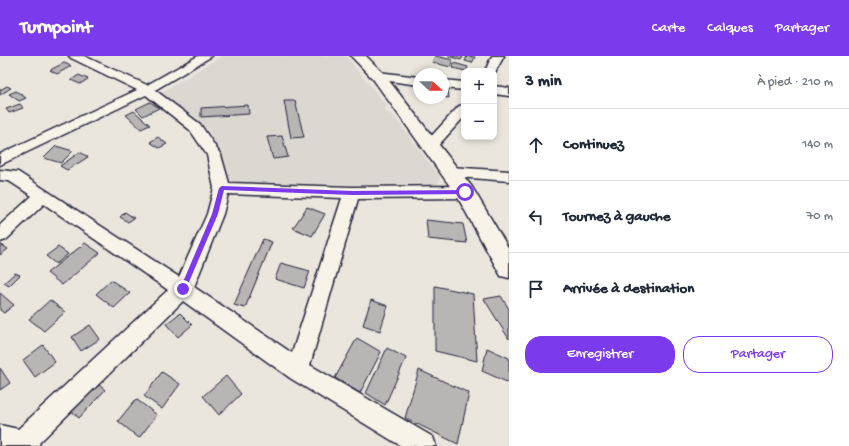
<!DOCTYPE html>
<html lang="fr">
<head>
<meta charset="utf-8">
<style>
	:root { --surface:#fff; --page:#f6f6f7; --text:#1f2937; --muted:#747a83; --line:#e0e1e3; --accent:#7c3aed }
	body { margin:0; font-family:"Gochi Hand",sans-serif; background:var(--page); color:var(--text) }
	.controls { position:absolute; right:12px; top:12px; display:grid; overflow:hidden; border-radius:8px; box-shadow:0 2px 6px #0003 }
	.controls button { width:36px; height:36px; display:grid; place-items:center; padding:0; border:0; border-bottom:1px solid var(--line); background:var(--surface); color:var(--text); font:20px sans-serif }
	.compass { position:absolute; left:413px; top:12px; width:36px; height:36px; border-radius:50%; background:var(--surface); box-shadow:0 2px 6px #0003; rotate:111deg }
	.stop { position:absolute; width:12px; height:12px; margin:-9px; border:3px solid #7c3aed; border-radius:50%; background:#fff }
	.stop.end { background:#7c3aed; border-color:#fff; box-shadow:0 1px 4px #0008 }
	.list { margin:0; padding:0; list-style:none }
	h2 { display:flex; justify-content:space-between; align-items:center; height:52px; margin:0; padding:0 16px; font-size:17px }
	h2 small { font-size:13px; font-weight:400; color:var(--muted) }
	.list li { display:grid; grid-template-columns:26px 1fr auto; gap:12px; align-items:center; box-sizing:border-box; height:72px; padding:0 16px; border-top:1px solid var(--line) }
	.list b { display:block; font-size:15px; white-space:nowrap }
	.list em { font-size:13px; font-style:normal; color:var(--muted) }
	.actions { display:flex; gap:8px; padding:12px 16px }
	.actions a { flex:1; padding:9px 0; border:1px solid var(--accent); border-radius:16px; text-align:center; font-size:14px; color:var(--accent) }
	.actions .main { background:var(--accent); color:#fff }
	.icon { flex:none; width:22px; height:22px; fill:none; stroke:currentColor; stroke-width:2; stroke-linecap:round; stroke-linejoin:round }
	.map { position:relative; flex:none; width:509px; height:390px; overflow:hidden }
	header { display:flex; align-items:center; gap:24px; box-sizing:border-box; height:56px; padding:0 20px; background:var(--accent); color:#fff }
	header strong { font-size:19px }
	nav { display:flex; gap:22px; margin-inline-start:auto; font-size:14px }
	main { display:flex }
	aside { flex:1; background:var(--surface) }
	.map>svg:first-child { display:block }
</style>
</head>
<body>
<header>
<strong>Turnpoint</strong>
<nav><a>Carte</a><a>Calques</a><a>Partager</a></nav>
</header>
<main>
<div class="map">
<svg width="509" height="390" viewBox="0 0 509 390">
	<rect width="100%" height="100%" fill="#eae6de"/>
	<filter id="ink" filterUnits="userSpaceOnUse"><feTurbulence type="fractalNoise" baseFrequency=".025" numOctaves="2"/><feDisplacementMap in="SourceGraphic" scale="8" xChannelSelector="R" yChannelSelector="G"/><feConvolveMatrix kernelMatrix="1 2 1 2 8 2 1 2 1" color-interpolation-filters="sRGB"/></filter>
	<g filter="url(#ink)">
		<polygon fill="#dbd8d2" points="221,0 346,0 387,50 385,52 386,56 393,59 440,121 438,129 233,128 208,74 161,37"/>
		<g fill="#b8b6b5" stroke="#22223b">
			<polygon points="435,0 436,0 453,4 450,11 432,6"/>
			<polygon points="448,0 459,0 463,1 461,4"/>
			<polygon points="467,0 475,1 472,7 465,5"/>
			<polygon points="64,7 71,10 57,18 50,14"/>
			<polygon points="454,7 468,11 466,15 452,12"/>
			<polygon points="79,19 88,23 80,28 71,24"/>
			<polygon points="7,30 11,32 0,39 0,34"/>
			<polygon points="443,32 448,32 449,42 443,41"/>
			<polygon points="16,35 26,42 19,45 9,38"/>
			<polygon points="284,45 295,45 304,81 291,82"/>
			<polygon points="150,46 159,52 143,60 136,53"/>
			<polygon points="20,48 23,52 9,57 6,53"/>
			<polygon points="248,49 249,58 201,61 201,52"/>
			<polygon points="134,55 150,69 141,73 126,59"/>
			<polygon points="282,80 288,101 273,103 267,81"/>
			<polygon points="158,81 167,88 159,92 150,86"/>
			<polygon points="56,90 73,95 61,107 44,102"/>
			<polygon points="80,96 88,101 67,114 60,110"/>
			<polygon points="307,151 325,158 312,180 293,172"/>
			<polygon points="125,156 134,162 128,166 120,161"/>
			<polygon points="426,164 463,168 467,187 428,183"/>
			<polygon points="263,183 272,186 245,252 234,249"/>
			<polygon points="85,187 100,197 62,229 47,217"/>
			<polygon points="0,188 8,193 0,199"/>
			<polygon points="58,191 68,198 56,208 46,200"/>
			<polygon points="281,207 310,215 304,232 275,223"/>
			<polygon points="15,217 20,219 9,230 4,227"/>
			<polygon points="111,224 130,237 114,252 96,238"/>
			<polygon points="435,230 473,238 477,305 435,295"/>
			<polygon points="0,237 14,249 4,257 0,254"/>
			<polygon points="501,240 509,253 509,283 484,243"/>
			<polygon points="50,244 65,256 44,275 29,263"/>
			<polygon points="371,244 388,250 380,275 363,269"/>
			<polygon points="180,257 192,269 178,281 166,268"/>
			<polygon points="90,269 100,283 81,295 72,281"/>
			<polygon points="357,282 381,296 360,337 335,322"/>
			<polygon points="43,289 55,306 35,321 23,304"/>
			<polygon points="387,292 406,302 385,349 366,337"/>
			<polygon points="487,292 509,302 509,327 482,315"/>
			<polygon points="0,312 10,327 0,334"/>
			<polygon points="419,314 469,337 458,388 405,362"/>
			<polygon points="162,316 180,328 162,353 144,340"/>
			<polygon points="226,320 241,338 219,359 203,340"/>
			<polygon points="93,324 105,334 79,362 67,351"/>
			<polygon points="136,343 157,359 139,382 118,365"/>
		</g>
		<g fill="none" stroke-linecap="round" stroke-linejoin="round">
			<defs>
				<g id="minor">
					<path d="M69,0h15l63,29 51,-29h14l-57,34 45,34 21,31 8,28 123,4 113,-1 6,2 2,4 -2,4 -6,2 -107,1 -48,166 123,72 3,9h-35l-111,-68 -107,-77 -144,142 1,3h-40v-21l18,4 150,-139 -124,-86 -38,36 -6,2v-17l32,-29 -23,-15 -9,-1v-10l18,2 161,105 28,-63 7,-26 -7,-33 -17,-25 -44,-35 -146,70v-11l137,-64 -66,-32zM228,138l114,4 -50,155 -98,-66 29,-73z"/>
					<polygon points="492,0 504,0 494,18 494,15 485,15"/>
					<polygon points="378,16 419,21 419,29 374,23 372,20"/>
					<polygon points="443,24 464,26 464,34 443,32"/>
					<polygon points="494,30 509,32 509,40 494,38"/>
					<polygon points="464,49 464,61 436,92 426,92 424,89 426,86 459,50"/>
					<polygon points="450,111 509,115 509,125 445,120 442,116 445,112"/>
				</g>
				<polygon id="major" points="351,0 366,0 383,17 472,131 509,193 509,222 501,220 457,140 373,23"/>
			</defs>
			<use href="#minor" stroke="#22223b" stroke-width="3"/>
			<use href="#major" stroke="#22223b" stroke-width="3"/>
			<use href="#minor" fill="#f7f3e8" fill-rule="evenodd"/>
			<use href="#major" fill="#f7f3e8" fill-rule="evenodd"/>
		</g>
	</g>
	<polygon fill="#7c3aed" points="222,130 352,135 465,134 468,136 465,138 352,139 224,134 218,158 186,233 185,235 181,235 180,233 212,158 219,132"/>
</svg>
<div class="controls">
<button>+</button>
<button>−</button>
</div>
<svg class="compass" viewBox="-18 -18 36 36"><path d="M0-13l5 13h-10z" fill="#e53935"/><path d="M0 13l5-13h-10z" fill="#747a83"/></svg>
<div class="stop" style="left:465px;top:136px"></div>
<div class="stop end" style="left:183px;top:233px"></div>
</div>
<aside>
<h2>3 min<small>À pied · 210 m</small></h2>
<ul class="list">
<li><svg class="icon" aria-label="ahead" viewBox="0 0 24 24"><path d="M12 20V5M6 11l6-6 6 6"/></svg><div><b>Continuez</b></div><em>140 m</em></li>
<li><svg class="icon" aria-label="left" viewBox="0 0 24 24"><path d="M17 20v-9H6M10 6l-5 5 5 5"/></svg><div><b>Tournez à gauche</b></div><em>70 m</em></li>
<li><svg class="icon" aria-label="arrive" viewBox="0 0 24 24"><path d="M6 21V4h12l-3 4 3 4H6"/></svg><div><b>Arrivée à destination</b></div></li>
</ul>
<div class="actions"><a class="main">Enregistrer</a><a>Partager</a></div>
</aside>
</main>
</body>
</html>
